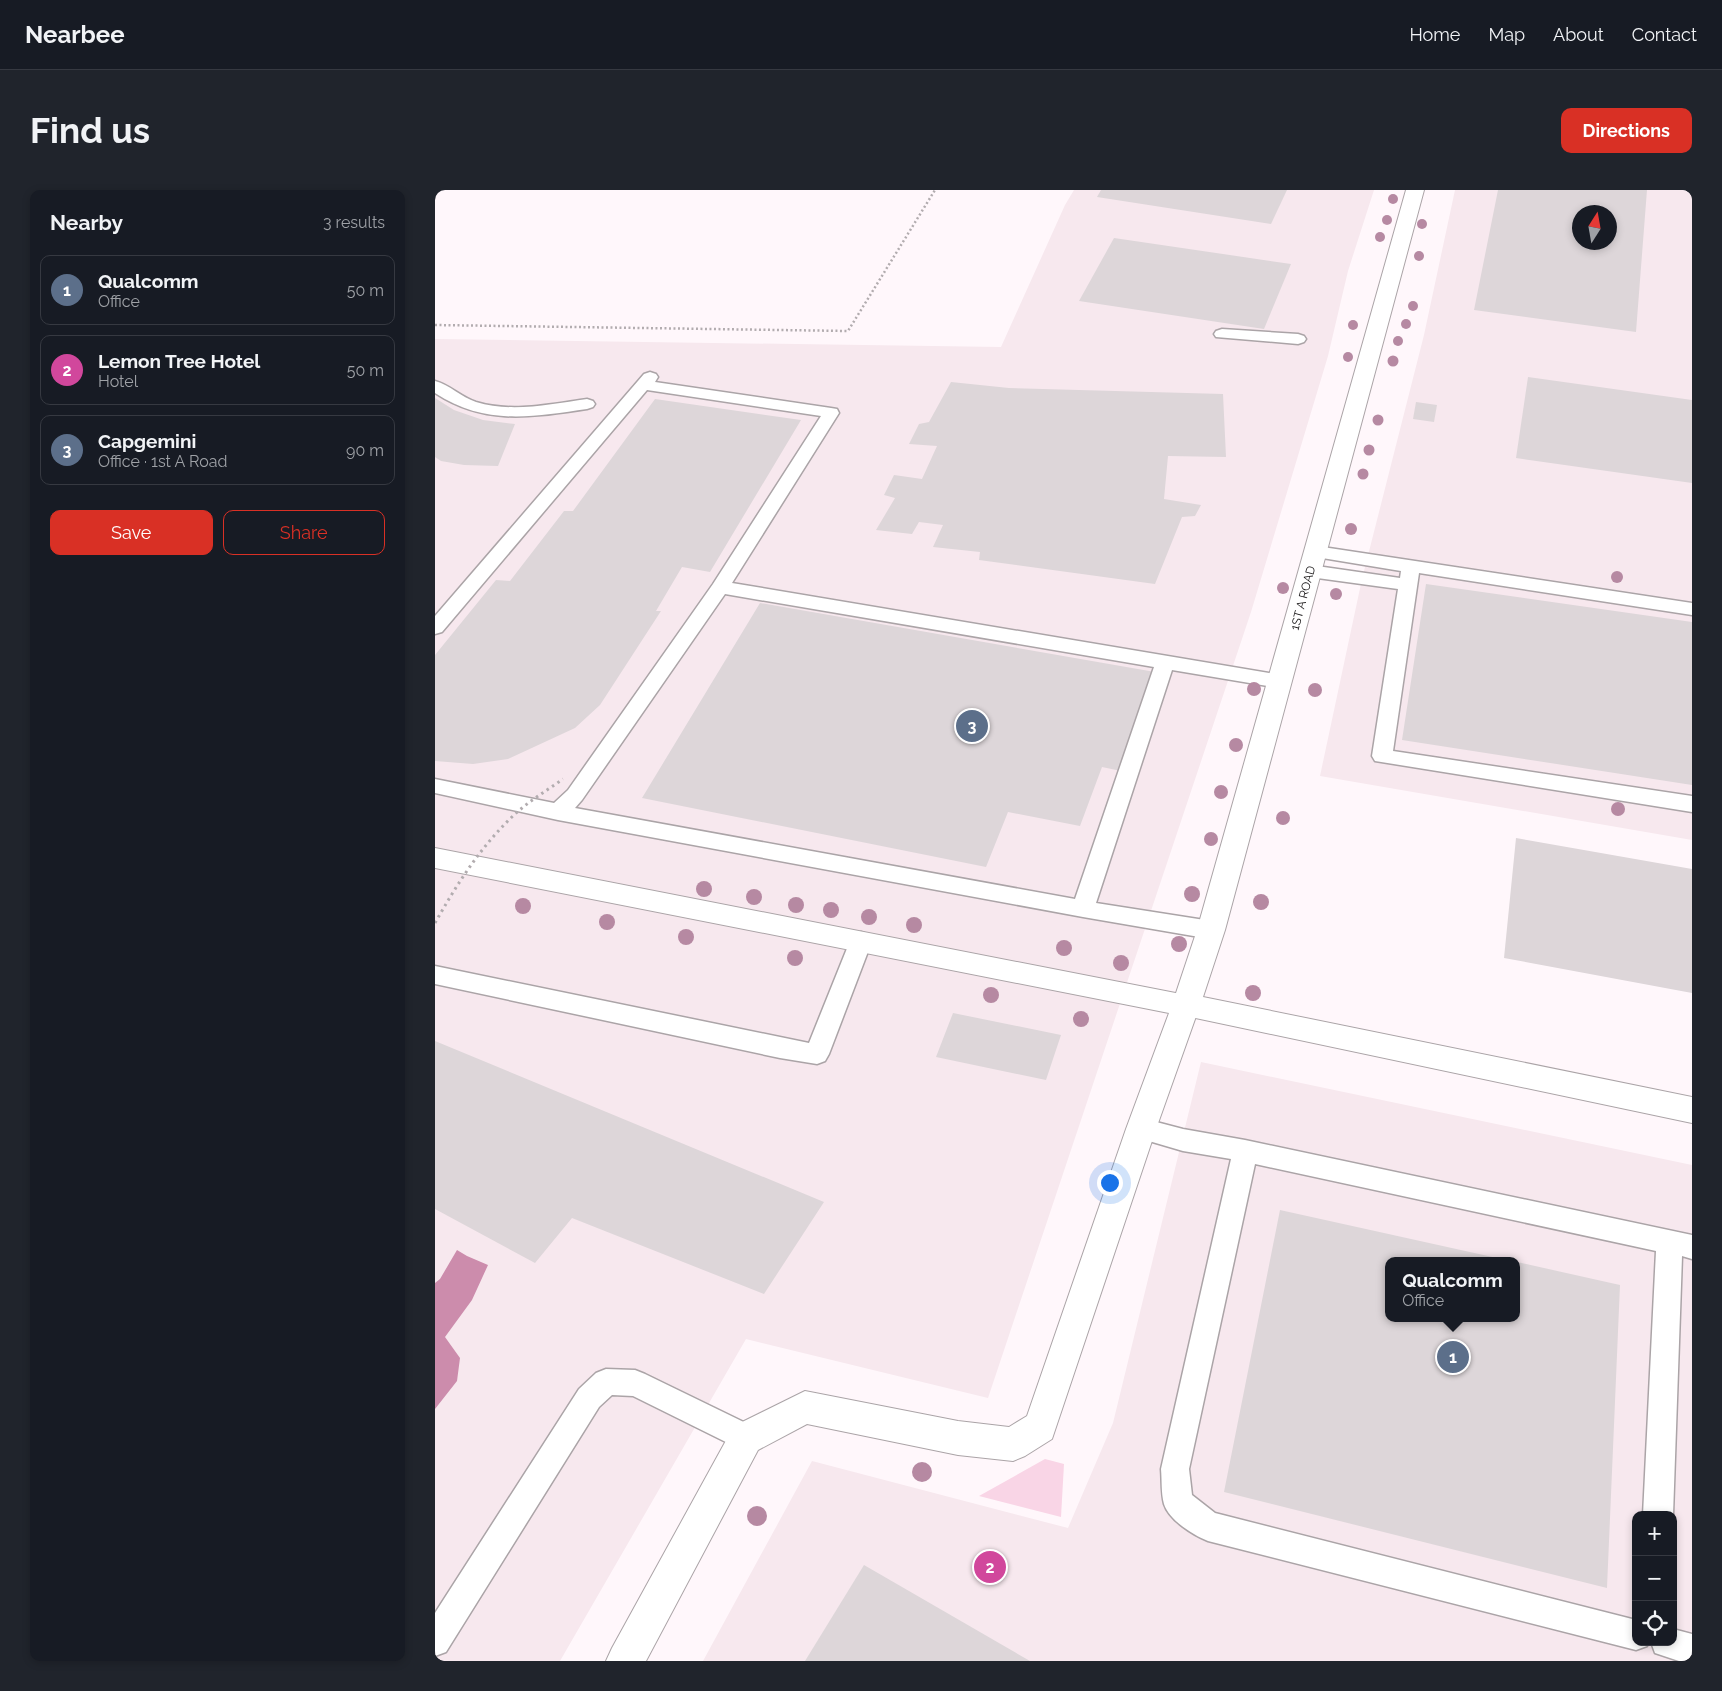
<!DOCTYPE html>
<html lang="en">
<head>
<meta charset="utf-8">
<style>
	:root { --surface:#171b24; --page:#20242c; --text:#f1f3f6; --muted:#9ea1a6; --line:#363941; --accent:#d93025 }
	body { margin:0; font-family:Raleway,sans-serif; background:var(--page); color:var(--text) }
	.controls { position:absolute; right:15px; bottom:15px; display:grid; overflow:hidden; border-radius:10px; box-shadow:0 2px 8px #0003 }
	.controls button { width:45px; height:45px; display:grid; place-items:center; padding:0; border:0; border-bottom:1px solid var(--line); background:var(--surface); color:var(--text); font:25px sans-serif }
	.compass { position:absolute; left:1137px; top:15px; width:45px; height:45px; border-radius:50%; background:var(--surface); box-shadow:0 2px 8px #0003; rotate:11deg }
	.you { position:absolute; left:674px; top:992px; width:18px; height:18px; margin:-12px; border:4px solid #fff; border-radius:50%; background:#1a73e8; box-shadow:0 0 0 8px #1a73e833 }
	.badge { display:grid; place-items:center; width:32px; height:32px; border-radius:50%; background:var(--accent); color:#fff; font-size:16px; font-weight:700 }
	.pin { position:absolute; translate:-50% -50%; border:2px solid #fff; box-shadow:0 1px 5px #0006 }
	.popup { position:absolute; left:950px; top:1067px; width:135px; height:65px; box-sizing:border-box; display:grid; place-content:center; border-radius:10px; background:var(--surface); filter:drop-shadow(0 1px 4px #0005); font-size:16px; white-space:nowrap; color:var(--muted) }
	.popup b { font-size:19px; color:var(--text) }
	.popup::after { content:''; position:absolute; left:50%; top:100%; margin-left:-10px; border:10px solid transparent; border-top-color:var(--surface) }
	.list { margin:0; padding:0; list-style:none }
	h2 { display:flex; justify-content:space-between; align-items:center; height:65px; margin:0; padding:0 20px; font-size:21px }
	h2 small { font-size:16px; font-weight:400; color:var(--muted) }
	.list li { display:grid; grid-template-columns:32px 1fr auto; gap:15px; align-items:center; box-sizing:border-box; height:70px; margin:0 10px 10px; padding:0 10px; border:1px solid var(--line); border-radius:10px }
	.list b { display:block; font-size:19px; white-space:nowrap }
	.list p { margin:0; font-size:16px; white-space:nowrap; color:var(--muted) }
	.list em { font-size:16px; font-style:normal; color:var(--muted) }
	.actions { display:flex; gap:10px; padding:15px 20px }
	.actions a { flex:1; padding:11px 0; border:1px solid var(--accent); border-radius:10px; text-align:center; font-size:18px; color:var(--accent) }
	.actions .main { background:var(--accent); color:#fff }
	.icon { flex:none; width:28px; height:28px; fill:none; stroke:currentColor; stroke-width:2; stroke-linecap:round; stroke-linejoin:round }
	.map { position:relative; flex:none; width:1257px; height:1471px; overflow:hidden; border-radius:10px }
	header { display:flex; align-items:center; gap:30px; box-sizing:border-box; height:70px; padding:0 25px; background:var(--surface); border-bottom:1px solid var(--line) }
	header strong { font-size:24px }
	nav { display:flex; gap:28px; margin-inline-start:auto; font-size:18px }
	.intro { display:flex; align-items:center; justify-content:space-between; box-sizing:border-box; height:120px; padding:0 30px }
	h1 { margin:0; font-size:35px }
	.button { padding:12px 22px; border-radius:10px; background:var(--accent); color:#fff; font-size:18px; font-weight:700 }
	main { display:flex; gap:30px; padding:0 30px }
	aside { flex:1; background:var(--surface); border-radius:10px; box-shadow:0 2px 8px #0003 }
	.map>svg:first-child { display:block }
</style>
</head>
<body>
<header>
<strong>Nearbee</strong>
<nav><a>Home</a><a>Map</a><a>About</a><a>Contact</a></nav>
</header>
<div class="intro"><h1>Find us</h1><a class="button">Directions</a></div>
<main>
<aside>
<h2>Nearby<small>3 results</small></h2>
<ul class="list">
<li><span class="badge" style="background:#5c6f8a">1</span><div><b>Qualcomm</b><p>Office</p></div><em>50 m</em></li>
<li><span class="badge" style="background:#d1479c">2</span><div><b>Lemon Tree Hotel</b><p>Hotel</p></div><em>50 m</em></li>
<li><span class="badge" style="background:#5c6f8a">3</span><div><b>Capgemini</b><p>Office · 1st A Road</p></div><em>90 m</em></li>
</ul>
<div class="actions"><a class="main">Save</a><a>Share</a></div>
</aside>
<div class="map">
<svg width="1257" height="1471" viewBox="0 0 1257 1471">
	<rect width="100%" height="100%" fill="#fff7fb"/>
	<g fill="#f7e8ee" fill-rule="evenodd">
		<polygon points="639,0 939,0 913,81 893,166 816,422 553,1208 311,1149 125,1471 0,1471 0,149 566,157 630,15"/>
		<path d="M1020,0h237v650l-372,-64 42,-197 62,-244zM1144,22h30v30h-30z"/>
		<path d="M766,872l491,103v496h-989l109,-200 256,67 45,-105zM954,1071h128v57h-128zM1201,1325h37v127h-37z"/>
	</g>
	<polygon fill="#f9d5e6" points="610,1269 629,1274 626,1327 544,1306"/>
	<polygon fill="#cc8cac" points="22,1060 32,1066 53,1075 37,1110 10,1147 25,1168 22,1191 0,1219 0,1093 5,1089"/>
	<g fill="#ddd6d9" fill-rule="evenodd">
		<polygon points="666,0 852,0 836,34 662,7"/>
		<path d="M1063,0h149l-11,142 -162,-22zM1144,22h30v30h-30z"/>
		<polygon points="679,48 856,74 829,139 644,111"/>
		<polygon points="1093,187 1257,210 1257,293 1081,268"/>
		<polygon points="516,192 574,198 788,204 791,267 733,266 729,309 766,315 760,326 747,327 720,394 544,370 545,362 498,357 508,335 484,332 477,344 441,340 460,308 449,305 459,285 487,289 502,256 474,254 484,234 494,232"/>
		<polygon points="0,208 19,220 48,230 80,234 63,276 29,275 6,271 0,267"/>
		<polygon points="220,209 366,230 275,382 247,377 221,421 226,421 165,515 140,538 73,569 38,574 0,571 0,465 61,390 75,391 129,321 138,321"/>
		<polygon points="981,212 1002,215 999,232 978,229"/>
		<polygon points="991,394 1257,432 1257,595 967,550"/>
		<polygon points="325,413 720,482 686,581 667,577 645,636 573,622 551,677 207,608"/>
		<polygon points="1081,648 1257,679 1257,803 1069,768"/>
		<polygon points="518,823 626,845 611,890 501,867"/>
		<polygon points="0,851 389,1012 329,1104 137,1028 100,1073 0,1019"/>
		<polygon points="845,1020 1071,1070 954,1071 954,1128 1082,1128 1082,1072 1185,1095 1172,1398 789,1302"/>
		<polygon points="429,1375 595,1471 370,1471"/>
	</g>
	<g fill="none" stroke-linecap="round" stroke-linejoin="round">
		<defs>
			<g id="service">
				<polygon points="787,139 863,144 869,146 871,149 869,152 863,154 781,147 779,144 781,141"/>
				<path d="M215,182l6,2 2,3 -3,5 176,26 6,1 2,4 -107,170 555,93 3,5 -3,5 -7,2 -108,-18 -76,233 115,18 8,3 3,6 -3,6 -8,3 -128,-22 -525,-97 -123,-27v-14l119,24 14,-13 145,-206 108,-168 -174,-26 -205,242 -7,2v-18l209,-242zM290,404l429,73 -79,232 -500,-91 7,-8z"/>
				<path d="M0,191c15,4 26,16 41,21 36,11 75,2 111,-3l6,2 2,3 -2,3 -6,2c-55,8 -102,17 -152,-16z"/>
				<polygon points="881,356 1257,413 1257,425 984,383 958,561 1257,606 1257,622 940,571 937,566 963,399 875,387 868,385 866,381 868,377 875,375 965,388 966,381 875,366 872,362 875,358"/>
				<polygon points="426,742 434,745 437,751 394,864 390,871 382,874 345,868 0,794 0,776 374,853 415,751 418,745"/>
				<path d="M706,928l42,11 62,11 447,95v24l-10,-3 -9,259h-30l13,-264 -401,-87 -66,305 3,26 23,18 421,107v22h12l-1,4 -11,4 -428,-109c-15,-6 -39,-21 -44,-37 -3,-11 -2,-24 -3,-35l70,-310 -48,-8 -51,-15 -3,-7 3,-7z"/>
				<polygon points="171,1179 200,1180 210,1184 321,1238 325,1248 321,1258 311,1262 198,1206 177,1205 164,1217 11,1462 0,1466 0,1423 144,1199 161,1183"/>
				<polygon points="1238,1439 1257,1444 1257,1471 1244,1471 1220,1463 1216,1452 1238,1452"/>
			</g>
			<polygon id="minor" points="0,658 761,807 765,815 721,939 617,1249 590,1266 578,1271 523,1265 372,1234 323,1260 211,1471 171,1471 177,1458 299,1236 370,1201 523,1231 574,1237 592,1226 691,939 734,823 0,678"/>
			<polygon id="tertiary" points="971,0 989,0 790,740 768,807 1257,907 1257,933 751,826 741,823 737,815 762,740"/>
		</defs>
		<use href="#service" stroke="#aba4a7" stroke-width="3"/>
		<use href="#minor" stroke="#aba4a7" stroke-width="2"/>
		<use href="#tertiary" stroke="#aba4a7" stroke-width="2"/>
		<polyline stroke="#b2acaf" stroke-width="2.5" stroke-dasharray="2 2.5" stroke-linecap="butt" points="0,135 413,141 500,0"/>
		<use href="#service" fill="#fff" fill-rule="evenodd"/>
		<use href="#minor" fill="#fff" fill-rule="evenodd"/>
		<use href="#tertiary" fill="#fff" fill-rule="evenodd"/>
		<path stroke="#b2acaf" stroke-width="3" stroke-dasharray="2.5 4" stroke-linecap="butt" d="M0,733c22,-39 46,-77 79,-108 15,-14 32,-24 49,-36"/>
	</g>
	<g fill="#b689a2">
		<circle cx="958" cy="9" r="5"/>
		<circle cx="952" cy="30" r="5"/>
		<circle cx="987" cy="34" r="5"/>
		<circle cx="945" cy="47" r="5"/>
		<circle cx="984" cy="66" r="5"/>
		<circle cx="978" cy="116" r="5"/>
		<circle cx="971" cy="134" r="5"/>
		<circle cx="918" cy="135" r="5"/>
		<circle cx="963" cy="151" r="5"/>
		<circle cx="913" cy="167" r="5"/>
		<circle cx="958" cy="171" r="5.5"/>
		<circle cx="943" cy="230" r="5.5"/>
		<circle cx="934" cy="260" r="5.5"/>
		<circle cx="928" cy="284" r="5.5"/>
		<circle cx="916" cy="339" r="6"/>
		<circle cx="1182" cy="387" r="6"/>
		<circle cx="848" cy="398" r="6"/>
		<circle cx="901" cy="404" r="6"/>
		<circle cx="819" cy="499" r="7"/>
		<circle cx="880" cy="500" r="7"/>
		<circle cx="801" cy="555" r="7"/>
		<circle cx="786" cy="602" r="7"/>
		<circle cx="1183" cy="619" r="7"/>
		<circle cx="848" cy="628" r="7"/>
		<circle cx="776" cy="649" r="7"/>
		<circle cx="269" cy="699" r="8"/>
		<circle cx="757" cy="704" r="8"/>
		<circle cx="319" cy="707" r="8"/>
		<circle cx="826" cy="712" r="8"/>
		<circle cx="361" cy="715" r="8"/>
		<circle cx="88" cy="716" r="8"/>
		<circle cx="396" cy="720" r="8"/>
		<circle cx="434" cy="727" r="8"/>
		<circle cx="172" cy="732" r="8"/>
		<circle cx="479" cy="735" r="8"/>
		<circle cx="251" cy="747" r="8"/>
		<circle cx="744" cy="754" r="8"/>
		<circle cx="629" cy="758" r="8"/>
		<circle cx="360" cy="768" r="8"/>
		<circle cx="686" cy="773" r="8"/>
		<circle cx="818" cy="803" r="8"/>
		<circle cx="556" cy="805" r="8"/>
		<circle cx="646" cy="829" r="8"/>
		<circle cx="487" cy="1282" r="10"/>
		<circle cx="322" cy="1326" r="10"/>
	</g>
	<g text-anchor="middle" stroke-width="4.5" stroke-linejoin="round" paint-order="stroke">
		<g font-size="12" fill="#131112" stroke="#fff">
			<text transform="translate(868 408) rotate(-75)" y="4">1ST A ROAD</text>
		</g>
	</g>
</svg>
<div class="controls">
<button>+</button>
<button>−</button>
<button><svg class="icon" aria-label="locate" viewBox="0 0 24 24"><circle cx="12" cy="12" r="6"/><path d="M12 2v4M12 18v4M2 12h4M18 12h4"/></svg></button>
</div>
<svg class="compass" viewBox="-18 -18 36 36"><path d="M0-13l5 13h-10z" fill="#e53935"/><path d="M0 13l5-13h-10z" fill="#9ea1a6"/></svg>
<div class="you"></div>
<div class="pin badge" style="left:1018px;top:1167px;background:#5c6f8a">1</div>
<div class="popup"><b>Qualcomm</b>Office</div>
<div class="pin badge" style="left:555px;top:1377px;background:#d1479c">2</div>
<div class="pin badge" style="left:537px;top:536px;background:#5c6f8a">3</div>
</div>
</main>
</body>
</html>
